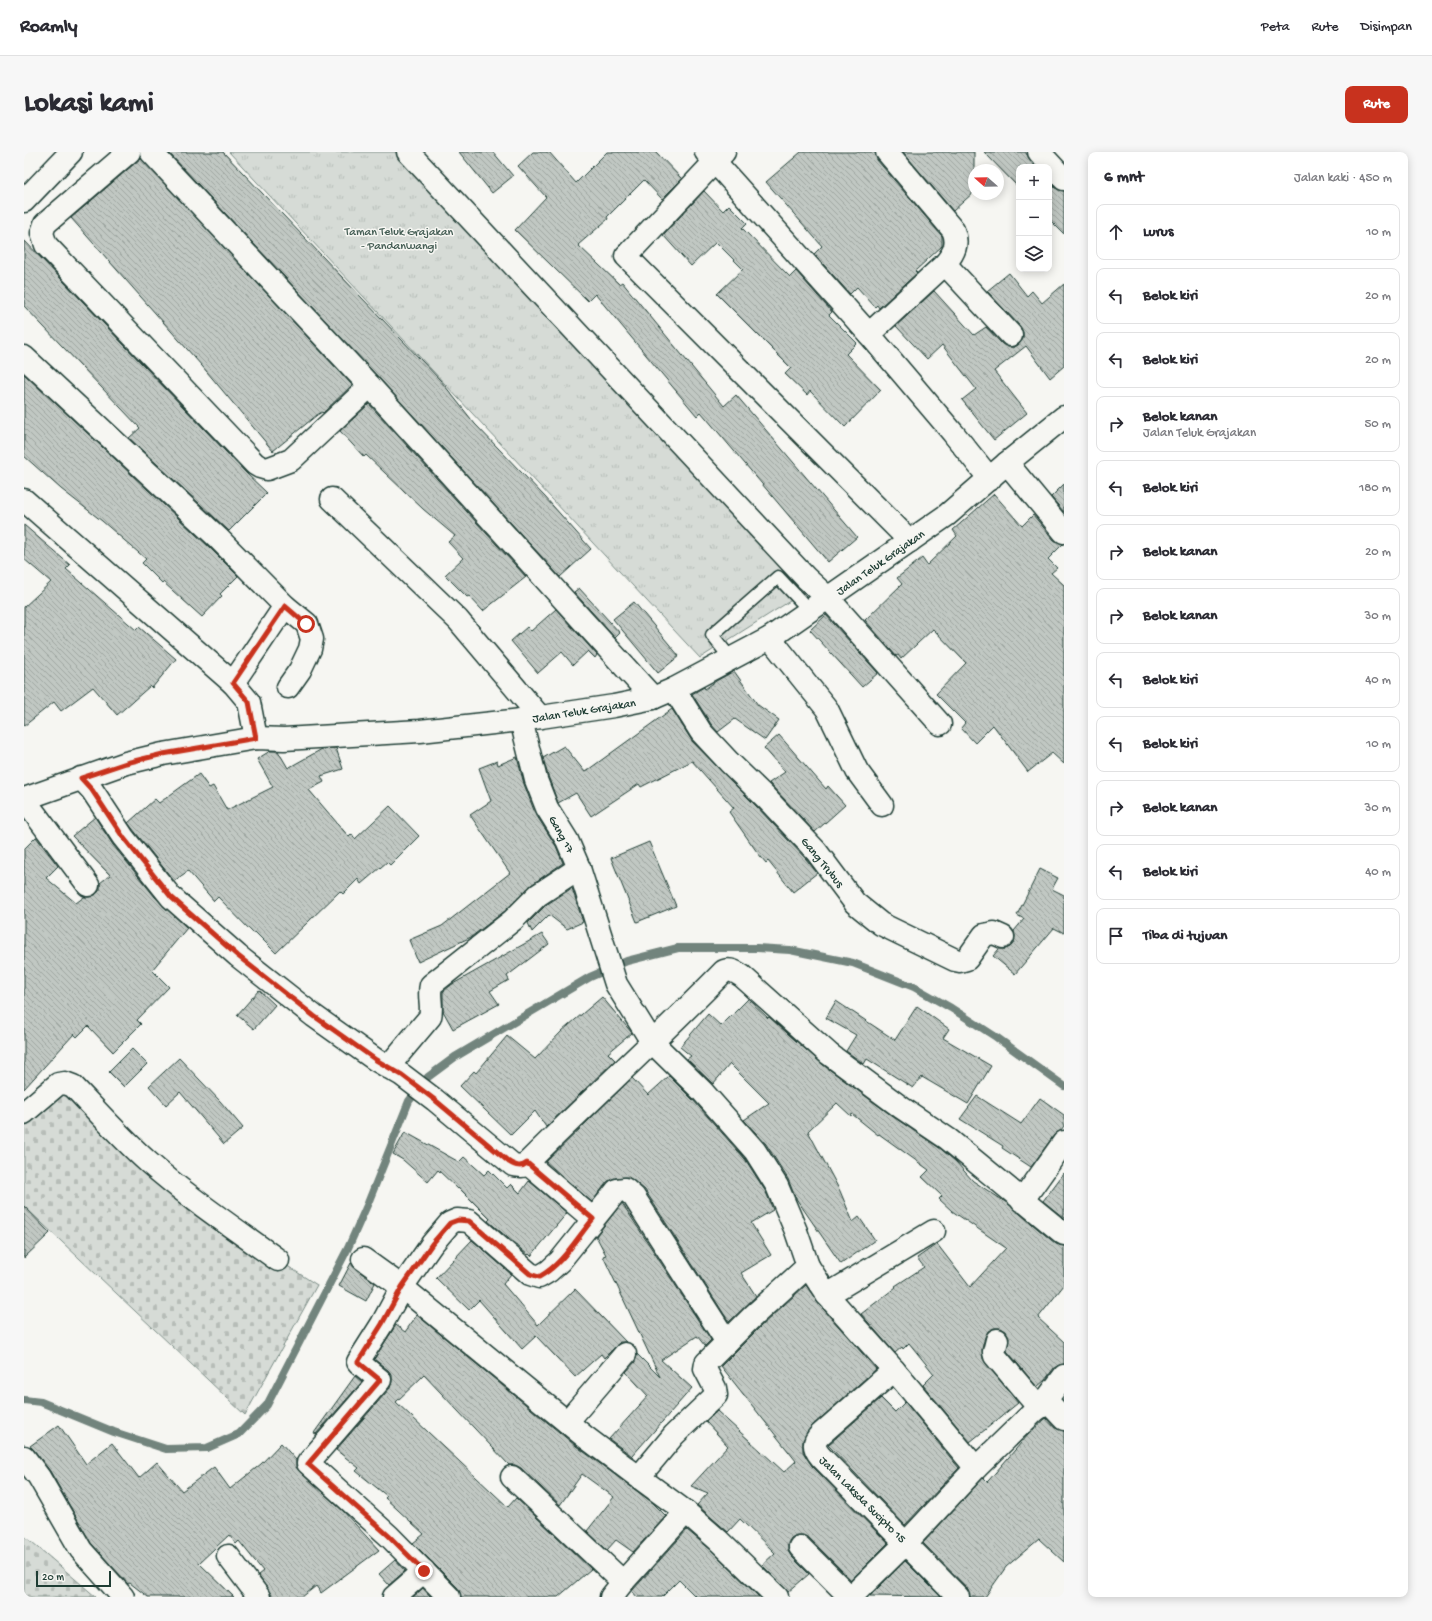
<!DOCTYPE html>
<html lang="id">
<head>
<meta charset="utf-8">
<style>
	:root { --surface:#fff; --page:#f7f7f7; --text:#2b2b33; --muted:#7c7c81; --line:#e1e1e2; --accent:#c8321e }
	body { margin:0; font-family:"Gochi Hand",sans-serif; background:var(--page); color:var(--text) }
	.controls { position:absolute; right:12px; top:12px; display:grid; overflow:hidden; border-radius:8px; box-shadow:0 2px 10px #0003 }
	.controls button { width:36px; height:36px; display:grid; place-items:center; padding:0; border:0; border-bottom:1px solid var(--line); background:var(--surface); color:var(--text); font:20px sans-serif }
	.compass { position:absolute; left:944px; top:12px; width:36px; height:36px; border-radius:50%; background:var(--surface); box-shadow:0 2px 10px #0003; rotate:290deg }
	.scale { position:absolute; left:12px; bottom:10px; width:75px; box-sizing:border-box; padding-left:4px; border:2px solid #1f3d34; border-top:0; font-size:11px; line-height:14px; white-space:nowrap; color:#1f3d34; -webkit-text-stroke:3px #f6f6f2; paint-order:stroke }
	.stop { position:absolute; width:12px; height:12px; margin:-9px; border:3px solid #c8321e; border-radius:50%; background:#fff }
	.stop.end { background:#c8321e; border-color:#fff; box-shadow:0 1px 4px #0008 }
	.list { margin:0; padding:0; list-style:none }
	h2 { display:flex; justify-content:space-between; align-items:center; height:52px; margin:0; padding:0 16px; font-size:17px }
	h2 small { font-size:13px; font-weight:400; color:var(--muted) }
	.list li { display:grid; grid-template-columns:26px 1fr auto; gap:12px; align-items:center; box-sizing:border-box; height:56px; margin:0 8px 8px; padding:0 8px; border:1px solid var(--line); border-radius:8px }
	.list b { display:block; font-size:15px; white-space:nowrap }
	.list p { margin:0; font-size:13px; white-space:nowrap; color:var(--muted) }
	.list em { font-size:13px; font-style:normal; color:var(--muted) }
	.icon { flex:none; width:22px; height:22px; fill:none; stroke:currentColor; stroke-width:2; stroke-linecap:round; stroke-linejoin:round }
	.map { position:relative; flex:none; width:1040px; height:1445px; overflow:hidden; border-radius:8px }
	header { display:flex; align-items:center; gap:24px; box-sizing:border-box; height:56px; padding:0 20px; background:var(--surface); border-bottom:1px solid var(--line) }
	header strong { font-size:19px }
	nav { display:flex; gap:22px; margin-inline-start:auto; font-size:14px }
	.intro { display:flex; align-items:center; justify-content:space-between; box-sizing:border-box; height:96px; padding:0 24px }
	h1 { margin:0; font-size:28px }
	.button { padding:10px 18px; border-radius:8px; background:var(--accent); color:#fff; font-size:14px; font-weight:700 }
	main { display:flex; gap:24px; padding:0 24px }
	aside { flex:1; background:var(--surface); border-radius:8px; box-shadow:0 2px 10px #0003 }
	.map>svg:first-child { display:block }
</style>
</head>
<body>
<header>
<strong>Roamly</strong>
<nav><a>Peta</a><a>Rute</a><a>Disimpan</a></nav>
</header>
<div class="intro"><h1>Lokasi kami</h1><a class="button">Rute</a></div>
<main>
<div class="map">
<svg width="1040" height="1445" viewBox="0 0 1040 1445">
	<defs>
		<pattern id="cemetery-stones" width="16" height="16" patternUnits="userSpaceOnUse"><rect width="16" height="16" fill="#d6dbd6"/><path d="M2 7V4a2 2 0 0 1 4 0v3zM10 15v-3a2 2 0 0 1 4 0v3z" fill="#b7bdb8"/></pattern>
		<pattern id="park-tufts" width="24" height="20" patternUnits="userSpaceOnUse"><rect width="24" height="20" fill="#d6dbd6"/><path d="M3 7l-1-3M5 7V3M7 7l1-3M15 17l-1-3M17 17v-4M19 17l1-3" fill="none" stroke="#b7bdb8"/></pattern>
		<pattern id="building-back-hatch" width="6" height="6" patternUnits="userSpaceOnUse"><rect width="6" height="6" fill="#c1c8c3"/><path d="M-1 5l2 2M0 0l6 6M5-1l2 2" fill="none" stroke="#9ca49f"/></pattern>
	</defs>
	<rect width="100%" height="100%" fill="#f6f6f2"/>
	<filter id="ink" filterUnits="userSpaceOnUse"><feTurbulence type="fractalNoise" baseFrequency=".025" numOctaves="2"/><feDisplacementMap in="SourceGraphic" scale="8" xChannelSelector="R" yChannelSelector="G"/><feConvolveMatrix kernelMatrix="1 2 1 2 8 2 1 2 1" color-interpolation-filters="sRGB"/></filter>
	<g filter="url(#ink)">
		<g fill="url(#cemetery-stones)" stroke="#7a8c85">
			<polygon points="39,938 122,1023 293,1133 221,1263 0,1054 0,973"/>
			<polygon points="0,1384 8,1390 72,1445 0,1445"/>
		</g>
		<polygon fill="url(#park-tufts)" stroke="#7a8c85" points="205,0 386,0 785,437 676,506"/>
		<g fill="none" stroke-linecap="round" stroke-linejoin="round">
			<polyline stroke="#72847d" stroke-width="8" points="0,1248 17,1250 90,1280 142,1297 183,1296 215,1282 243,1253 324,1096 344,1051 385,949 404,925 431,905 566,825 603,809 654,796 733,796 766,798 829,811 890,835 927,856 972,885 1040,934"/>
		</g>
		<g fill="url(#building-back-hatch)" stroke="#1f3d34">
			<polygon points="144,0 199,0 417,229 451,272 521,345 567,397 536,425 355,226"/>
			<polygon points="435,0 469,0 489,24 468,41"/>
			<polygon points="509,0 525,0 552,31 583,0 632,0 658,27 638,47 620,28 583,65 584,67 554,93 595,132 598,130 700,254 712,243 833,385 804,410 677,260 673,264 571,142 564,149 491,78 522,45 494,14"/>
			<polygon points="777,0 851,0 853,8 918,84 918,94 891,119 893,121 855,156 853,153 851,155 833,135 826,142 790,102 798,94 742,30"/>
			<polygon points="879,0 950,0 950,40 929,59"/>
			<polygon points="960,0 1001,0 1012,15 995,15 995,36"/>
			<polygon points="117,6 328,233 299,261 298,260 293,263 249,299 178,214 47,66"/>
			<polygon points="1025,29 1031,36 1040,39 1040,82 1025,67"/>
			<polygon points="680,39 699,59 705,53 723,71 718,76 766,125 772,119 808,160 805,163 833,191 822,202 857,238 821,275 786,239 783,243 761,222 767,216 693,142 719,117 692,90 667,114 639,83"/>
			<polygon points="0,88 222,321 243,341 205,379 105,286 116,276 0,154"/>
			<polygon points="985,121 1003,144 1008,139 1018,151 1040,132 1040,214 1026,226 1002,194 970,219 1003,261 970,288 938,248 952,237 918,193 903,207 872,174 910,139 950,183 962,175 978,192 984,195 990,195 995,192 999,187 999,180 996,174 963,139"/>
			<polygon points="0,222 185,395 214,424 196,442 198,444 178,465 139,430 138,431 118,411 122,407 78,369 37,337 0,304"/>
			<polygon points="345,252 502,425 459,459 445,444 443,445 421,423 439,406 424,390 431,384 399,357 342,303 340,305 316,279"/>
			<polygon points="1040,332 1040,360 1027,345"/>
			<polygon points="970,342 998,374 1009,363 1030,388 1039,392 1024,407 1033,416 1027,421 1040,433 1040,612 1028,601 1004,620 969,573 951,591 937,576 941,571 912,542 942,511 909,477 877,507 874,503 872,504 841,468 878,432 873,426 898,406 903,413 933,384 929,378"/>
			<polygon points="0,373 46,413 42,417 112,478 115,475 152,507 128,536 126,534 93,563 69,535 37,559 30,550 0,574 0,455 27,430 0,407"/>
			<polygon points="555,436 596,481 591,486 550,440"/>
			<polygon points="610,450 655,504 634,521 589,467"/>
			<polygon points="532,457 573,503 571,506 564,499 549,513 538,500 514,521 487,489 503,475 507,479"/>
			<polygon points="802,463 854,521 838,535 786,478"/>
			<polygon points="710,519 734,553 755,568 741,588 711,567 694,580 687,572 668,542 680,535 681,537 692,529"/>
			<polygon points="648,557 668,589 733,655 782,707 793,721 769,740 744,709 742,711 733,700 705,660 710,656 668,609 617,635 615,632 567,664 552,641 534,651 524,624 519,606 540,594 561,620"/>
			<polygon points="755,583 802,637 804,634 821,653 791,680 745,631 761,620 740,596"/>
			<polygon points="312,596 319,617 297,624 300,630 285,638 325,685 328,682 331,687 366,654 395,684 366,713 363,710 337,732 334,727 319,742 316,739 252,801 231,780 229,781 194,745 190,749 164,719 150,729 104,671 131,647 135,651 175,622 185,636 189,634 203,658 249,635 233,607 246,599 254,599 264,616 298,597"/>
			<polygon points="493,605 500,632 511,661 532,694 539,711 507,733 481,759 447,785 394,810 385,788 418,774 486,721 446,663 467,649 455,616 473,609 474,613"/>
			<polygon points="71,665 89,693 131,745 163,776 128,818 145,835 113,868 117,872 89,900 64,874 53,885 50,882 0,937 0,697 12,685 34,714 22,726 52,751 60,745 66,745 71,743 76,738 76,731 86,723 48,684"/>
			<polygon points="625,690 652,754 613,770 587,706"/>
			<polygon points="1016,717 1034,726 1028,737 1040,743 1040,781 1030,776 991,822 969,804 975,797 981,797 986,795 990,790 991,784 990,779 1000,767 993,763"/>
			<polygon points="548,736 559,770 543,777 525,763 508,780 504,771 522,753"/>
			<polygon points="518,782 525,792 483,824 485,828 466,839 475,852 429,877 419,859 419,840 427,833"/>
			<polygon points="235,838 251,853 230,877 213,863"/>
			<polygon points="578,845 608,881 584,901 591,908 522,975 511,959 487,983 436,934 450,919 452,921 483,884 511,907 538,879"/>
			<polygon points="724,847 744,866 745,865 798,912 871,966 917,997 932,1010 949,1029 983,1051 1032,1092 1040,1094 1040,1133 1014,1166 1040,1190 1040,1212 1035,1213 1030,1216 1021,1228 1013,1235 983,1199 985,1185 982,1179 976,1176 970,1176 964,1179 961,1185 958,1197 959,1207 994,1251 946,1290 899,1233 910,1222 885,1191 879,1197 878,1195 871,1201 837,1162 872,1135 871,1134 900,1115 893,1106 913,1092 946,1135 982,1096 928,1059 915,1047 918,1044 898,1025 905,1018 855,982 854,983 828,962 827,964 813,951 784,979 816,1039 829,1070 835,1065 851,1088 817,1112 771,1045 764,1027 742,992 720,968 745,951 706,912 689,932 663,907 667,904 656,895 684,862 697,874"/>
			<polygon points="812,849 871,888 893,854 925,877 919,886 967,914 944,952 898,925 889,936 843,907 840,912 822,899 832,883 802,866"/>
			<polygon points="108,897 123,912 100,935 85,920"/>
			<polygon points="155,906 196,949 219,976 200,992 156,940 142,953 125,934"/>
			<polygon points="645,924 669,948 721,1007 742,1040 749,1058 727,1071 747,1103 717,1121 732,1144 705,1170 621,1038 609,1028 604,1025 591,1026 583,1030 568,1050 522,1010 608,926 624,943"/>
			<polygon points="953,944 997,972 1016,946 1040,963 1040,974 1037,978 1030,983 1007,1015 978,996 979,994 936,967"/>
			<polygon points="381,980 435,1010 440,1005 460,1023 465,1018 483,1036 487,1032 496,1041 505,1029 543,1061 507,1104 505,1102 504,1103 464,1069 466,1067 435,1036 434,1037 414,1018 404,1030 379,1008 369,1002"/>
			<polygon points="1040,1021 1040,1066 1019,1049"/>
			<polygon points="598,1051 687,1188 681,1194 673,1184 637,1208 668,1236 608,1304 585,1287 624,1244 602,1220 611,1210 613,1202 636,1225 579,1104 582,1103 572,1084"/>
			<polygon points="0,1054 26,1081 0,1106"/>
			<polygon points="448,1088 487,1122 479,1132 514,1173 551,1137 602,1190 596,1190 580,1206 577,1202 551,1225 512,1184 498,1197 455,1148 445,1158 412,1126"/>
			<polygon points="327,1111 332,1117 351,1131 342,1149 315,1134"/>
			<polygon points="782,1133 794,1151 852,1217 787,1275 779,1288 779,1300 788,1314 864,1391 827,1428 785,1386 779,1383 772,1383 767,1386 764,1391 764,1399 767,1404 785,1422 764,1440 738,1413 751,1401 716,1367 704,1380 673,1353 684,1341 667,1334 704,1294 682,1270 693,1259 760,1320 772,1309 697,1214 737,1174"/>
			<polygon points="393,1163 552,1294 629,1351 642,1364 609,1400 592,1388 583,1398 563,1379 590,1345 558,1322 536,1353 497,1316 491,1313 485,1313 400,1223 372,1250 484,1355 492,1346 567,1417 534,1445 437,1445 434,1436 389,1391 400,1382 361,1346 363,1344 332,1319 335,1316 312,1298 366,1236 368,1230 368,1223 364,1218 350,1207 372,1173 381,1180"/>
			<polygon points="331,1224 338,1230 292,1282 290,1281"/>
			<polygon points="857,1246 871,1260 881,1250 935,1316 881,1373 804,1293"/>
			<polygon points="1022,1266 1031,1276 1040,1279 1040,1410 1015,1387 982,1415 961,1445 946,1445 943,1436 899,1391 959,1326 963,1330 965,1328 1004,1283"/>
			<polygon points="35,1273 62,1312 88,1291 115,1326 133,1310 158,1339 190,1315 206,1337 237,1312 257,1291 272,1308 272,1315 276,1320 319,1359 355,1398 297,1441 292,1434 278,1445 249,1445 234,1423 239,1419 215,1389 212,1392 205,1383 175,1411 210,1445 124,1445 106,1431 104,1432 67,1391 26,1319 10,1298 6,1294"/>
			<polygon points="663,1378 686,1397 735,1445 672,1445 655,1428 638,1445 613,1445 608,1439"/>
			<polygon points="371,1408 381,1419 365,1433 355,1422"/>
			<polygon points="881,1409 917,1445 846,1444"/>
			<polygon points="399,1436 407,1445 389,1445"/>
		</g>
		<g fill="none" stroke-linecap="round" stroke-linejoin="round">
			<defs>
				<polyline id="service" points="707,507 688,483 754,425 786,459"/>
				<g id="minor">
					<polyline points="105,0 21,72 18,81 22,93 231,312 236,315 243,317 267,308 346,234"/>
					<polyline points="127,0 346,234 629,546"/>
					<polyline points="384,0 782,426 804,446 916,572"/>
					<polyline points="682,0 845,182 929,281 966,327"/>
					<polyline points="700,0 602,104 886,389"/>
					<polyline points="1015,0 1040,27"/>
					<polyline points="0,49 47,0"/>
					<polyline points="921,112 987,183"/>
					<path d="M845,182l76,-70c9,-11 14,-20 8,-34l-66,-78"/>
					<polyline points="0,205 194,386 261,454 283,472 288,487 286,497 276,518 264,535"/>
					<polyline points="983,311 1040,380"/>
					<polyline points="308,347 434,468 516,565"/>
					<polyline points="0,348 209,531 225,550 232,586"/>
					<polyline points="746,486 803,557 833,619 858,653"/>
					<polyline points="209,531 261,454"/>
					<polyline points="650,537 677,580 705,610 742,646 792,699 831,751 857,772 931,808 936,809 943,807 960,783 970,781 979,785"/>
					<polyline points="497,568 512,628 523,656 543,688 555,716 592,832 628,890 678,939 731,999 753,1034 772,1079 784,1114 803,1143 870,1218 952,1316"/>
					<path d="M57,626l11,12 31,47 48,60 67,59 76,60 62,44 26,15 33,25 78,65 9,1 5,-3c65,-65 133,-126 197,-192 7,-2 12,1 18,5l87,78 73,54 46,31 116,95"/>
					<polyline points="0,647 64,733"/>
					<path d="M364,915l42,-50c3,-11 -2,-21 1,-32l82,-65 25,-25 41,-27"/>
					<path d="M0,961l34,-29 7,-1 8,3c25,26 49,53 75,76 41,36 86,66 130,98"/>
					<polyline points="503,1011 569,1067"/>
					<polyline points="998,1049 1040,990"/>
					<polyline points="339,1107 378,1135 560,1284 609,1321 662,1360 694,1388 753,1445"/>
					<polyline points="803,1143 910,1079"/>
					<polyline points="973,1188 970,1200 971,1204 1015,1256"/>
					<path d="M870,1218l-74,65c-8,8 -6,14 1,22l137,140"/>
					<polyline points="1022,1248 1040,1267"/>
					<polyline points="543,1270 601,1202"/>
					<polyline points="0,1305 15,1325 57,1398 99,1445"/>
					<polyline points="488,1325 599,1430"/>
					<polyline points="615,1325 650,1283 692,1243 691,1236 681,1217 682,1211 728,1165 784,1114"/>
					<polyline points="776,1395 826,1445"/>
					<polyline points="204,1404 235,1445"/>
					<polyline points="370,1445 400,1419"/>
					<polyline points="425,1445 365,1384 284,1311 356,1228 334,1210 358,1172 378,1135 408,1092 426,1071 433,1068 445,1069 506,1122 515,1125 525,1119 536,1109 593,1038 601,1037 610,1045 703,1190"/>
					<polyline points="587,1445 599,1430 662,1360"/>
					<polyline points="827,1445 882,1391 952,1316 1022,1248 1040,1224"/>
				</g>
				<polyline id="tertiary" points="0,647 102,611 139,602 232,586 260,587 396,579 497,568 590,554 629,546 650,537 746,486 923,363 983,311 1040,265"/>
			</defs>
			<use href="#service" stroke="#1f3d34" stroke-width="15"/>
			<use href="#minor" stroke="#1f3d34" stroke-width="25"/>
			<use href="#tertiary" stroke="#1f3d34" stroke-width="25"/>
			<use href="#service" stroke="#f6f6f2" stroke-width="12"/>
			<use href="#minor" stroke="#f6f6f2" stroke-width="22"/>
			<use href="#tertiary" stroke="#f6f6f2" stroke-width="22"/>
		</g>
	</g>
	<g fill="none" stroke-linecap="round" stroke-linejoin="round" filter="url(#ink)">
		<path stroke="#c8321e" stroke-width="5" d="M282,472l-21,-18 -52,77 16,19 7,36 -93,16 -37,9 -45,15 11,12 31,47 48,60 67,59 76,60 62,44 26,15 33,25 74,62c7,4 12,6 18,1l66,56c-17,20 -30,45 -54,58l-9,-3 -61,-53 -11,-1 -8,3 -18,21 -30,43 -20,37 -24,38 22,18 -72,84 81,72 35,35"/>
	</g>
	<g text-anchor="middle" stroke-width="3" stroke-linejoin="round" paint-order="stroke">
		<g font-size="12" fill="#445d54" stroke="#f6f6f2">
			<text x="375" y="83">Taman Teluk Grajakan<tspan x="375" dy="14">- Pandanwangi</tspan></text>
		</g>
		<g font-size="12" fill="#1f3d34" stroke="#f6f6f2">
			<text transform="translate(856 410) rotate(-35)" y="4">Jalan Teluk Grajakan</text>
			<text transform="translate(560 558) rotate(-9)" y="4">Jalan Teluk Grajakan</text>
			<text transform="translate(538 682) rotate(61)" y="4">Gang 17</text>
			<text transform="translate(799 710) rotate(51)" y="4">Gang Trubus</text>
			<text transform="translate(839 1347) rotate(45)" y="4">Jalan Laksda Sucipto 15</text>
		</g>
	</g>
</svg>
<div class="controls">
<button>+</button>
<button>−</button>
<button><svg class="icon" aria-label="layers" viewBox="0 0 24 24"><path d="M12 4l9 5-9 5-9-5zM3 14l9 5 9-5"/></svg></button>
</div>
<svg class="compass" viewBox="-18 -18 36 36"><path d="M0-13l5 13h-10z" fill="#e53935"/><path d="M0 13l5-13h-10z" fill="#7c7c81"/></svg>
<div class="scale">20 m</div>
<div class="stop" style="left:282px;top:472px"></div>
<div class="stop end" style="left:400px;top:1419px"></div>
</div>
<aside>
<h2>6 mnt<small>Jalan kaki · 450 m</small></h2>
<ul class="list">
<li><svg class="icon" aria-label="ahead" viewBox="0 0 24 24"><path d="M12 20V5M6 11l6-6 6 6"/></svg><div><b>Lurus</b></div><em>10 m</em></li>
<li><svg class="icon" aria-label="left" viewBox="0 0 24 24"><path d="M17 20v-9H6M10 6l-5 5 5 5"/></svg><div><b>Belok kiri</b></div><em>20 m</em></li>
<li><svg class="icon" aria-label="left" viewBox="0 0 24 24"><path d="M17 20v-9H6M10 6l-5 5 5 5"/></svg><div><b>Belok kiri</b></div><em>20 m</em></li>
<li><svg class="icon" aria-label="right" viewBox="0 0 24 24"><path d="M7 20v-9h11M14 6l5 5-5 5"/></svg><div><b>Belok kanan</b><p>Jalan Teluk Grajakan</p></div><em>50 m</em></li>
<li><svg class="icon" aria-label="left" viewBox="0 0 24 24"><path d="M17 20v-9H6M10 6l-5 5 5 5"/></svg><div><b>Belok kiri</b></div><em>180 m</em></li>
<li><svg class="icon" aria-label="right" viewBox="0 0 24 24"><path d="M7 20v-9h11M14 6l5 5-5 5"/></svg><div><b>Belok kanan</b></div><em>20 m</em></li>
<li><svg class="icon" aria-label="right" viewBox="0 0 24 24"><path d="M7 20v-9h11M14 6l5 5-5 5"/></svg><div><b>Belok kanan</b></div><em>30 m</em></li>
<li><svg class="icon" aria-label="left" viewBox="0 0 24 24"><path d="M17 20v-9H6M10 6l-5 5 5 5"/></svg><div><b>Belok kiri</b></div><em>40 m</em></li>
<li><svg class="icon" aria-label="left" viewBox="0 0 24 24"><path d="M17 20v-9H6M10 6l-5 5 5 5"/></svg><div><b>Belok kiri</b></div><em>10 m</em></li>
<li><svg class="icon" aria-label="right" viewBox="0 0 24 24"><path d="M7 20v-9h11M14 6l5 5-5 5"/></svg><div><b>Belok kanan</b></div><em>30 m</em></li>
<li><svg class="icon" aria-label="left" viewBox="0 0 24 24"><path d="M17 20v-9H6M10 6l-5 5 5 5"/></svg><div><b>Belok kiri</b></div><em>40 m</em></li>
<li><svg class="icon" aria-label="arrive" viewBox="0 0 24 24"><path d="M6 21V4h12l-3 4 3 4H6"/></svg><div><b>Tiba di tujuan</b></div></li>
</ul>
</aside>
</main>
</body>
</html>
